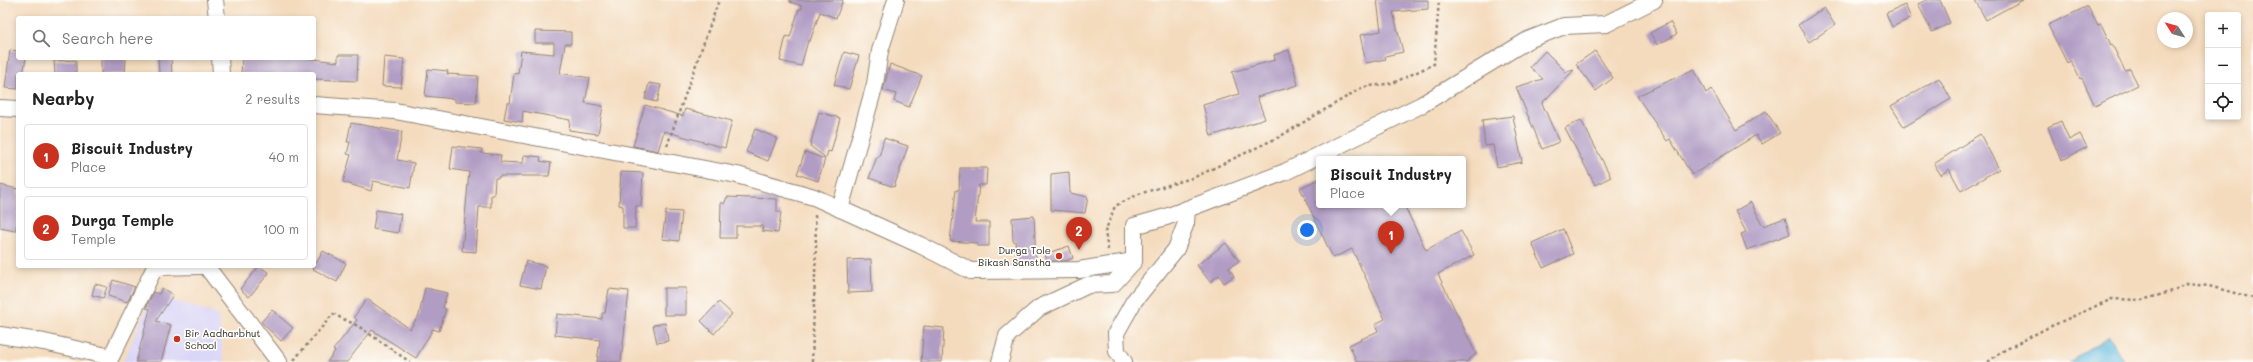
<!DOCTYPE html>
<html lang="en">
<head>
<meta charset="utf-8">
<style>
	:root { --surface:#fff; --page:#f2f2f2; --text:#222; --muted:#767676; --line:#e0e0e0; --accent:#c8321e }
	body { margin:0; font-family:Mali,sans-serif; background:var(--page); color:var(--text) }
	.controls { position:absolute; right:12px; top:12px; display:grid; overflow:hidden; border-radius:4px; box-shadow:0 2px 6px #0003 }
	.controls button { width:36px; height:36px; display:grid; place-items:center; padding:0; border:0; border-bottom:1px solid var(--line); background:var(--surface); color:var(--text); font:20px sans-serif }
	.compass { position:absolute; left:2157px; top:12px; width:36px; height:36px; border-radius:50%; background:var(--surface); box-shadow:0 2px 6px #0003; rotate:306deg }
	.you { position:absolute; left:1307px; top:230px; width:14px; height:14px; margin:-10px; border:3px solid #fff; border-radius:50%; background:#1a73e8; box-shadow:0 0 0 6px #1a73e833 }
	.badge { display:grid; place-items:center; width:26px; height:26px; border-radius:50%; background:var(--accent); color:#fff; font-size:13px; font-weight:700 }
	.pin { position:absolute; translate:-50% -33px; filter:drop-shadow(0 1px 2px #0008) }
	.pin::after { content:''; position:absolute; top:21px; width:14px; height:12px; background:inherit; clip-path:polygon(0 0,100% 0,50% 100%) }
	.popup { position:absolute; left:1316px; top:156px; width:150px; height:52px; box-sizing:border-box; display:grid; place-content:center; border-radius:4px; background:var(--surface); filter:drop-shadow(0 1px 3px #0005); font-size:13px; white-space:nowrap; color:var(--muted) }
	.popup b { font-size:15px; color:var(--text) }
	.popup::after { content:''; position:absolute; left:50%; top:100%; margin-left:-8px; border:8px solid transparent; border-top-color:var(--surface) }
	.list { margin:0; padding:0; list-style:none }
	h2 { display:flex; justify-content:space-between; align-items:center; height:52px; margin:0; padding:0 16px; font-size:17px }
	h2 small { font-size:13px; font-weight:400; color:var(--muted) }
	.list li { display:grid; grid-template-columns:26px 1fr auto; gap:12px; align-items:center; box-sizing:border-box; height:64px; margin:0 8px 8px; padding:0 8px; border:1px solid var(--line); border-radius:4px }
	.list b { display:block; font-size:15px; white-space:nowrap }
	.list p { margin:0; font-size:13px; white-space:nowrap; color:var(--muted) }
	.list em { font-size:13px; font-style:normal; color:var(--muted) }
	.icon { flex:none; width:22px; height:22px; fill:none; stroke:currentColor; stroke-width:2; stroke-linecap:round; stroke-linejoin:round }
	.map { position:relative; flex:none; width:2253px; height:362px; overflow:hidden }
	.search { position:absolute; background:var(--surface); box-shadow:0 2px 6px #0003; left:16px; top:16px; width:300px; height:44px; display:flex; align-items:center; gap:10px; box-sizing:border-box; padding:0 14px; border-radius:4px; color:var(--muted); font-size:15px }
	.panel { position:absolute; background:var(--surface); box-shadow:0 2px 6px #0003; left:16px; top:72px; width:300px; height:196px; border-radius:4px }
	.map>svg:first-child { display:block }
</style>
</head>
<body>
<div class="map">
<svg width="2253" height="362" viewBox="0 0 2253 362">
	<rect width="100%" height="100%" fill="#fdfcf7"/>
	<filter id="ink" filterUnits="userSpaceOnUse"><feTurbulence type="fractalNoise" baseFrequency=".025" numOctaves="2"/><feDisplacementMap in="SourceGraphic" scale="8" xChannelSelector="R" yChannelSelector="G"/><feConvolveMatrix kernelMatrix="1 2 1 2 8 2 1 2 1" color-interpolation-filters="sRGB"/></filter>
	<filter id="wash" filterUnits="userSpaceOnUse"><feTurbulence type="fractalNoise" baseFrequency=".012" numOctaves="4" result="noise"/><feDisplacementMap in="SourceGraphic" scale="16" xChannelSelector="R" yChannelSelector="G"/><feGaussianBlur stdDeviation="0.9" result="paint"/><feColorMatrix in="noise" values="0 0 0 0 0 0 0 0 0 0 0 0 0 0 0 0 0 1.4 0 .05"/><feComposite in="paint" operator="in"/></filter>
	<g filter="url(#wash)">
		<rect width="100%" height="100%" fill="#f4dbbe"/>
		<polygon fill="#dad6f7" points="153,294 218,315 224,362 123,362"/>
		<polygon fill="#61b9de" stroke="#467284" points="2109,336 2124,362 2069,362"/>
		<g id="blocks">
			<g fill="#b19cc4">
				<polygon points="790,0 843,0 836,18 820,12 810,41 808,41 801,66 780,61 786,36 790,37 799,9 802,9 802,6 790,2"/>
				<polygon points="1377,0 1428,0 1428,9 1393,12 1403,52 1385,56 1386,59 1366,63 1360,35 1381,31"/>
				<polygon points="1926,0 1940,0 1950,23 1932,32 1918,4"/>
				<polygon points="1975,0 2023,0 1986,20"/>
				<polygon points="1905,5 1911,18 1892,27 1886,13"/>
				<polygon points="2088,6 2098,25 2101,24 2111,45 2112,44 2125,71 2130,69 2138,85 2095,106 2082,78 2080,79 2071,61 2067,63 2048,25"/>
				<polygon points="1824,8 1835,25 1809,42 1798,25"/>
				<polygon points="1670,22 1677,34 1657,45 1650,33"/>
				<polygon points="535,31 571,32 571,44 565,44 560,73 590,78 585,103 603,106 598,134 569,130 570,120 523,111 522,122 504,119 507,103 510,103 514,73 518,74 521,51 554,54 554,43 535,43"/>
				<polygon points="10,50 18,51 18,58 26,58 23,74 18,74 18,89 5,88"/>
				<polygon points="1289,50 1298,85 1257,97 1265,119 1211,136 1203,105 1239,94 1232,72 1275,60 1274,55"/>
				<polygon points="1545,51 1566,72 1574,70 1542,103 1559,142 1542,149 1516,87 1543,79 1530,67"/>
				<polygon points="1595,51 1613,78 1596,91 1576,64"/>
				<polygon points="844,52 859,56 849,89 834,85"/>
				<polygon points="338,55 358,55 357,81 314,79 314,74 241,74 242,58 305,58 338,62"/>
				<polygon points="384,57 404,59 401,87 382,86"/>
				<polygon points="101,58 126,58 125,74 101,74"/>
				<polygon points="158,58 171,58 172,74 159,74"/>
				<polygon points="76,60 76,74 55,74 54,61"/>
				<polygon points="890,64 922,76 909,107 894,101 896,94 883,90"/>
				<polygon points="428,69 448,71 447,74 478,76 476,103 455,102 455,99 425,96"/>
				<polygon points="1694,69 1706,93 1711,89 1736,130 1766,111 1780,133 1762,144 1756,135 1692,175 1670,139 1667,141 1637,96"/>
				<polygon points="1939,78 1951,99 1904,127 1891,106"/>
				<polygon points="649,83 661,85 657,102 645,99"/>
				<polygon points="645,105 683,116 685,109 732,121 725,148 664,131 658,151 633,146"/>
				<polygon points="819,112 840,118 831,152 828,151 826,158 810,146"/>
				<polygon points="1513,116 1522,162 1497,167 1493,145 1485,146 1482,120"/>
				<polygon points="1581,120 1611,177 1595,185 1565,128"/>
				<polygon points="2061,121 2069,140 2080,134 2087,147 2061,161 2048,127"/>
				<polygon points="351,123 402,132 397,160 414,163 410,188 373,181 371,191 343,182 351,155 347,154 350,142 347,142"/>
				<polygon points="755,129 777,138 768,161 746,152"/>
				<polygon points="1980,134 1999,169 1961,191 1949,169 1941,175 1934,164"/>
				<polygon points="884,138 908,146 894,187 869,178 877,157 879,157"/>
				<polygon points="453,146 482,149 481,153 501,155 500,162 523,163 524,155 541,157 540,161 551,163 549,176 499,176 499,178 495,178 494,195 491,195 491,207 479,207 476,252 462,251 469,172 450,169"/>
				<polygon points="805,152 825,159 818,181 797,174"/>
				<polygon points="960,168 987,168 986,185 979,185 975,222 989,222 989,246 977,246 977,243 950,241 956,190 959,190"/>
				<polygon points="621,172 643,173 641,206 636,206 635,228 623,228 623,206 619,205"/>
				<polygon points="1069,172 1070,193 1088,197 1085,213 1051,210 1051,174"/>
				<polygon points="1319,179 1319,205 1404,205 1426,250 1461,231 1474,255 1438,274 1476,354 1466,362 1357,362 1349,345 1378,331 1375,324 1385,319 1352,249 1333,258 1300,188"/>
				<polygon points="0,185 18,189 18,218 15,231 0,228"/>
				<polygon points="727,197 777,199 777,212 781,212 778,233 762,231 763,226 736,226 736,238 720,238 721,202 724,204"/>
				<polygon points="1751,202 1763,226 1785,218 1790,234 1747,250 1741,234 1746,232 1735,211"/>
				<polygon points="376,210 401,214 398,233 373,229"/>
				<polygon points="666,211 682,212 679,241 662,239"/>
				<polygon points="1034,216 1036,261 1017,261 1015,241 1013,241 1012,218"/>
				<polygon points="1563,229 1573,254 1543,268 1532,243"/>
				<polygon points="1226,243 1239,261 1229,268 1234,276 1224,283 1219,275 1210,282 1197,265"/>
				<polygon points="1069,246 1073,258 1065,261 1047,261 1045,254"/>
				<polygon points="323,251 346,263 337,282 313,269"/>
				<polygon points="871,259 872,292 848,293 847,260"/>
				<polygon points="526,261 546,266 541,289 520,285"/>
				<polygon points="259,266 269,273 249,297 240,289"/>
				<polygon points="113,280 135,287 127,302 108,296"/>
				<polygon points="95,284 107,287 103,298 92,295"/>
				<polygon points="162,288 173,295 156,321 171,325 161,362 136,362 150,309 146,308 153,292 159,294"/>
				<polygon points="425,288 447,293 443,308 446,309 439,331 433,329 416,358 372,330 347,362 327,362 335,351 333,350 357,320 354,317 367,299 410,329 419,315"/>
				<rect x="664" y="288" width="22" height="27"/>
				<polygon points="609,289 629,291 621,362 597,362 600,340 555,335 557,314 602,319 602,313 605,313"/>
				<polygon points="719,302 732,314 714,334 701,321"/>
				<polygon points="272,310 293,328 281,341 261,322"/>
				<polygon points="665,323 668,341 657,343 653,325"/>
				<polygon points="924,326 944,328 942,362 921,362"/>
			</g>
		</g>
	</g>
	<g filter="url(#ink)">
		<use href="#blocks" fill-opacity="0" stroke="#908374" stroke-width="1"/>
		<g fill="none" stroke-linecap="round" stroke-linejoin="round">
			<defs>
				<g id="minor">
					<polyline points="215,0 217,18"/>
					<polyline points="220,58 221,74"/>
					<polyline points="314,105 395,111 737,175 814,197 920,245 971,271 1079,270 1134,261 1134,226 1166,217 1285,172 1421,105 1528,40 1564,26 1606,24 1654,0"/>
					<polyline points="0,108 18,109"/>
					<polyline points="840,209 875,84 880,51 896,0"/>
					<polyline points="206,266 279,362"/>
					<polyline points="0,335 44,342 111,357 155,267 201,266"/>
					<polyline points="1000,362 1007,336 1039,308 1088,285 1113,284 1134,261"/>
					<polyline points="1124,362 1117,351 1116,333 1134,301 1176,249 1186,223 1187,209"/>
				</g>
			</defs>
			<use href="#minor" stroke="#908374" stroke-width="18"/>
			<g stroke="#908374" stroke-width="2.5" stroke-dasharray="3 3" stroke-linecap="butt">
				<polyline points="667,146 719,0"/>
				<polyline points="1108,250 1105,232 1115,206 1139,194 1195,177 1279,137 1363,87 1393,83 1434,64 1439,0"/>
				<polyline points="294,360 333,314 358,326 410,362"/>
				<polyline points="812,362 816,246 815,213"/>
				<polyline points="1988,362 2001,352 2047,328 2112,299 2142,300 2170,292 2187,284 2209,286 2253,298"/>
			</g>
			<use href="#minor" stroke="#fff" stroke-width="16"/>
		</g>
	</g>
	<g fill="#c8321e" stroke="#fdfcf7" stroke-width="1.5">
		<circle cx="1059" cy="256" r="4"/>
		<circle cx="177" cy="339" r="4"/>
	</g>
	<g text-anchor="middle" stroke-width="3.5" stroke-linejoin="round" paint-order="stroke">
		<g font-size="10" fill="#2b2b2b" stroke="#fdfcf7" text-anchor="end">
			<text x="1051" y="254">Durga Tole<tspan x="1051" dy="12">Bikash Sanstha</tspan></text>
			<text x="185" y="337" text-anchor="start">Bir Aadharbhut<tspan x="185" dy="12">School</tspan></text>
		</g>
	</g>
</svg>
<div class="controls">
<button>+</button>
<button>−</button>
<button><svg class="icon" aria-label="locate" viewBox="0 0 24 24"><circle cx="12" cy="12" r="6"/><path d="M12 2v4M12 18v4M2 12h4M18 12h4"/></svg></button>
</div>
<svg class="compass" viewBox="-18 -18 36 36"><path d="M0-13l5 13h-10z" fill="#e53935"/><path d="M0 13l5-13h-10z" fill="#767676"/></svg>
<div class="you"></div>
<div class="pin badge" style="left:1391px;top:254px">1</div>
<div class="popup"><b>Biscuit Industry</b>Place</div>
<div class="pin badge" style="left:1079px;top:250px">2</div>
<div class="search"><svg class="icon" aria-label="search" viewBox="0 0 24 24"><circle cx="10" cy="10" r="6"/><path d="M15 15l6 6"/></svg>Search here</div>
<section class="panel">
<h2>Nearby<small>2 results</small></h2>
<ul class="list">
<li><span class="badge">1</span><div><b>Biscuit Industry</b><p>Place</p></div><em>40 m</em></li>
<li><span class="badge">2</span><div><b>Durga Temple</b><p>Temple</p></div><em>100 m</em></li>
</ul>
</section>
</div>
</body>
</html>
